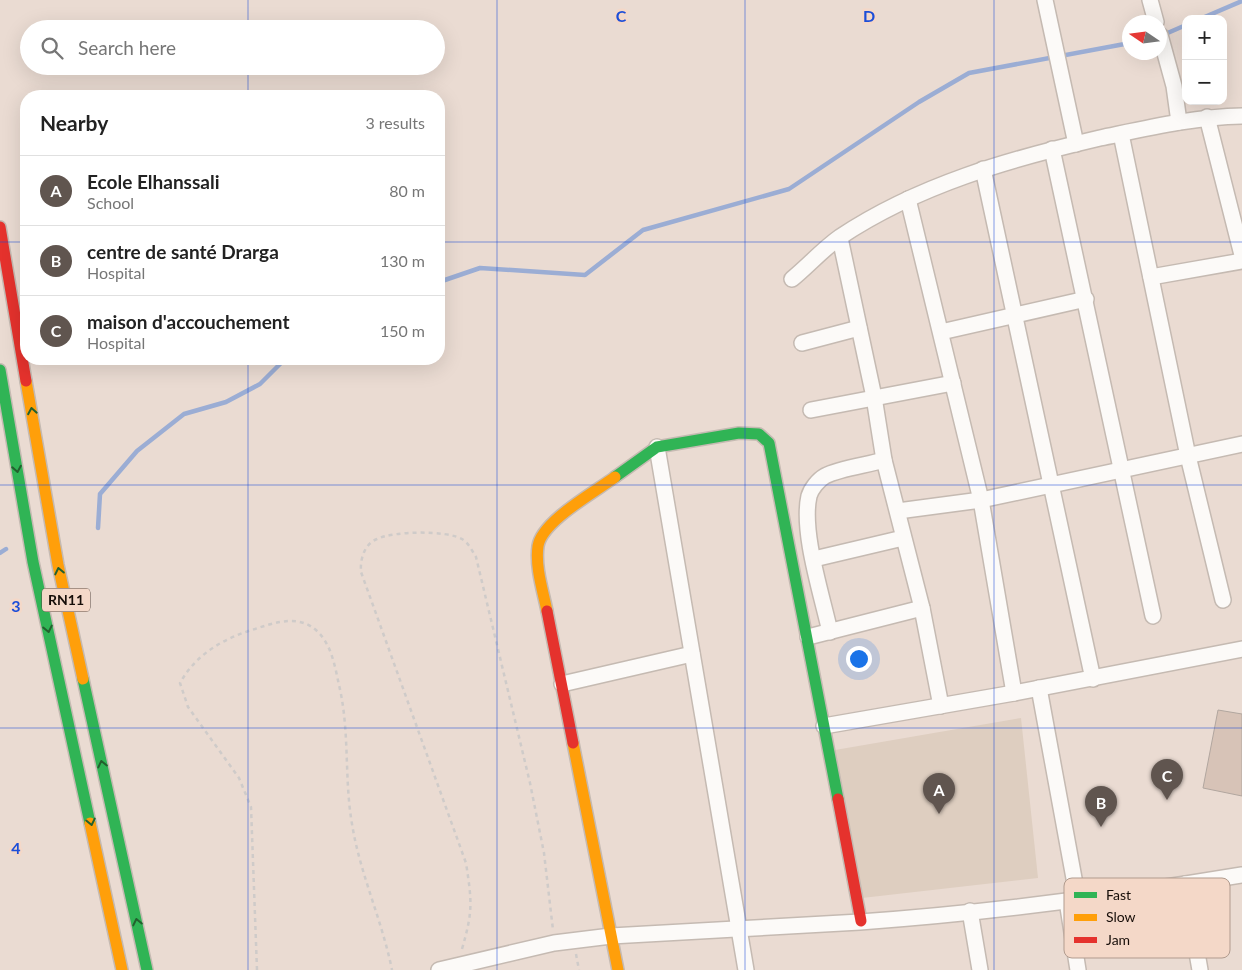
<!DOCTYPE html>
<html lang="en">
<head>
<meta charset="utf-8">
<style>
	:root { --surface:#fff; --page:#f2f2f2; --text:#222; --muted:#767676; --line:#e0e0e0; --accent:#60554f }
	body { margin:0; font-family:Lato,sans-serif; background:var(--page); color:var(--text) }
	.controls { position:absolute; right:15px; top:15px; display:grid; overflow:hidden; border-radius:10px; box-shadow:0 5px 20px #0002 }
	.controls button { width:45px; height:45px; display:grid; place-items:center; padding:0; border:0; border-bottom:1px solid var(--line); background:var(--surface); color:var(--text); font:25px sans-serif }
	.compass { position:absolute; left:1122px; top:15px; width:45px; height:45px; border-radius:50%; background:var(--surface); box-shadow:0 5px 20px #0002; rotate:283deg }
	.you { position:absolute; left:858px; top:658px; width:18px; height:18px; margin:-12px; border:4px solid #fff; border-radius:50%; background:#1a73e8; box-shadow:0 0 0 8px #1a73e833 }
	.badge { display:grid; place-items:center; width:32px; height:32px; border-radius:50%; background:var(--accent); color:#fff; font-size:16px; font-weight:700 }
	.pin { position:absolute; translate:-50% -41px; filter:drop-shadow(0 1px 2px #0008) }
	.pin::after { content:''; position:absolute; top:26px; width:18px; height:15px; background:inherit; clip-path:polygon(0 0,100% 0,50% 100%) }
	.list { margin:0; padding:0; list-style:none }
	h2 { display:flex; justify-content:space-between; align-items:center; height:65px; margin:0; padding:0 20px; font-size:21px }
	h2 small { font-size:16px; font-weight:400; color:var(--muted) }
	.list li { display:grid; grid-template-columns:32px 1fr auto; gap:15px; align-items:center; box-sizing:border-box; height:70px; padding:0 20px; border-top:1px solid var(--line) }
	.list b { display:block; font-size:19px; white-space:nowrap }
	.list p { margin:0; font-size:16px; white-space:nowrap; color:var(--muted) }
	.list em { font-size:16px; font-style:normal; color:var(--muted) }
	.icon { flex:none; width:28px; height:28px; fill:none; stroke:currentColor; stroke-width:2; stroke-linecap:round; stroke-linejoin:round }
	.map { position:relative; flex:none; width:1242px; height:970px; overflow:hidden }
	.search { position:absolute; background:var(--surface); box-shadow:0 5px 20px #0002; left:20px; top:20px; width:425px; height:55px; display:flex; align-items:center; gap:12px; box-sizing:border-box; padding:0 18px; border-radius:28px; color:var(--muted); font-size:19px }
	.panel { position:absolute; background:var(--surface); box-shadow:0 5px 20px #0002; left:20px; top:90px; width:425px; height:275px; border-radius:20px }
	.map>svg:first-child { display:block }
</style>
</head>
<body>
<div class="map">
<svg width="1242" height="970" viewBox="0 0 1242 970">
	<rect width="100%" height="100%" fill="#eadbd2"/>
	<polygon fill="#decec0" points="1021,718 1038,878 862,898 835,750"/>
	<g fill="none" stroke-linecap="round" stroke-linejoin="round">
		<g stroke="#9badd4" stroke-width="4.5">
			<polyline points="1200,19 1242,1"/>
			<polyline points="1163,35 1186,25"/>
			<polyline points="439,282 480,268 585,275 643,230 789,189 919,102 969,73 1130,43"/>
			<polyline points="98,528 100,494 137,451 184,414 226,402 260,384 285,359"/>
			<polyline points="0,553 6,549"/>
		</g>
	</g>
	<polygon fill="#d7c3b7" stroke="#b1a69f" points="1218,710 1242,714 1242,796 1203,788"/>
	<g fill="none" stroke-linecap="round" stroke-linejoin="round">
		<defs>
			<g id="street">
				<polyline points="1045,0 1076,144"/>
				<polyline points="1150,0 1156,22"/>
				<polyline points="1160,35 1174,86 1179,122"/>
				<polyline points="1207,117 1242,255"/>
				<polyline points="1121,134 1188,456 1223,600"/>
				<polyline points="1052,149 1153,616"/>
				<polyline points="983,169 1093,679"/>
				<polyline points="908,199 981,500 1014,693"/>
				<polyline points="840,238 874,397 884,460 922,608 941,706"/>
				<polyline points="1151,277 1242,261"/>
				<path d="M792,279c16,-13 31,-30 48,-42 78,-52 170,-78 260,-99 48,-10 94,-21 142,-22"/>
				<polyline points="941,332 1086,299"/>
				<polyline points="802,343 859,328"/>
				<polyline points="811,410 953,383"/>
				<polyline points="657,447 746,970"/>
				<polyline points="898,511 981,500 1242,444"/>
				<polyline points="814,559 903,538"/>
				<path d="M830,632c-8,-37 -29,-100 -21,-136 2,-7 9,-16 16,-20 15,-8 43,-11 59,-16"/>
				<polyline points="808,637 922,608"/>
				<polyline points="562,684 692,654"/>
				<polyline points="1039,688 1078,900"/>
				<polyline points="824,726 1014,693 1242,649"/>
				<polyline points="1185,884 1200,970"/>
				<polyline points="1067,901 1078,970"/>
				<polyline points="970,911 980,970"/>
				<path d="M439,970l115,-27 57,-7c83,-5 166,-9 249,-14 128,-9 256,-26 382,-47"/>
			</g>
			<g id="fast">
				<polyline points="0,370 33,562 90,823"/>
				<polyline points="615,477 657,447 739,433 759,434 769,443 838,799"/>
				<polyline points="83,679 147,970"/>
			</g>
			<g id="slow">
				<polyline points="26,381 58,565 83,679"/>
				<path d="M547,611c-4,-20 -12,-44 -9,-65 4,-25 57,-54 77,-69"/>
				<polyline points="573,743 618,970"/>
				<polyline points="90,823 122,970"/>
			</g>
			<g id="jam">
				<polyline points="0,227 26,381"/>
				<polyline points="547,611 573,743"/>
				<polyline points="838,799 861,921"/>
			</g>
		</defs>
		<use href="#street" stroke="#c5bab2" stroke-width="18"/>
		<use href="#fast" stroke="#c5bab2" stroke-width="14"/>
		<use href="#slow" stroke="#c5bab2" stroke-width="14"/>
		<use href="#jam" stroke="#c5bab2" stroke-width="14"/>
		<g stroke="#cfcbc9" stroke-width="2.5" stroke-dasharray="4 4" stroke-linecap="butt">
			<path d="M462,949c11,-38 10,-47 4,-86l-105,-291c-1,-12 3,-28 16,-33 16,-8 69,-9 85,0 7,4 10,12 14,18l54,226 14,70 9,77"/>
			<polyline points="576,954 579,970"/>
			<path d="M257,970l-6,-163 -12,-29 -51,-71 -8,-24c16,-29 44,-45 75,-54 21,-7 45,-15 63,3 14,14 17,35 21,53 11,46 5,93 13,139 8,50 30,96 40,146"/>
		</g>
		<use href="#street" stroke="#fcfaf8" stroke-width="15"/>
		<use href="#fast" stroke="#30b455" stroke-width="11"/>
		<use href="#slow" stroke="#ff9f0a" stroke-width="11"/>
		<use href="#jam" stroke="#e5322d" stroke-width="11"/>
	</g>
	<defs><path id="oneway-chevron" d="M-2-3.5L2.5 0L-2 3.5" fill="none" stroke-width="1.6" stroke-linecap="round" stroke-linejoin="round" transform="scale(1.25)"/></defs>
	<g stroke="#23602e">
		<use href="#oneway-chevron" transform="translate(32 411) rotate(-100)"/>
		<use href="#oneway-chevron" transform="translate(17 469) rotate(80)"/>
		<use href="#oneway-chevron" transform="translate(59 571) rotate(-102)"/>
		<use href="#oneway-chevron" transform="translate(48 629) rotate(78)"/>
		<use href="#oneway-chevron" transform="translate(102 764) rotate(-103)"/>
		<use href="#oneway-chevron" transform="translate(91 822) rotate(78)"/>
		<use href="#oneway-chevron" transform="translate(137 922) rotate(-102)"/>
	</g>
	<path fill="none" stroke="#1d4ed8" stroke-width="1" stroke-opacity="0.55" d="M248,0v29M497,0v970M745,0v970M994,0v970M248,66v30M0,242h26M439,242h803M248,359v611M0,485h1242M0,728h1242"/>
	<g text-anchor="middle" stroke-width="5" stroke-linejoin="round" paint-order="stroke">
		<rect fill="#f4d8c8" stroke="#594a42" stroke-width="1" x="42" y="588.5" width="48" height="23" rx="4"/>
		<g font-size="14" font-weight="bold" fill="#160d08">
			<text x="66" y="605">RN11</text>
		</g>
	</g>
	<rect x="1064" y="878" width="166" height="80" rx="8" fill="#f4d8c8" stroke="#b19b8e" stroke-width="1"/>
	<rect x="1074" y="892" width="23" height="6" fill="#30b455"/>
	<rect x="1074" y="914" width="23" height="7" fill="#ff9f0a"/>
	<rect x="1074" y="937" width="23" height="6" fill="#e5322d"/>
	<g font-size="14" fill="#160d08">
		<text x="1106" y="900">Fast</text>
		<text x="1106" y="922">Slow</text>
		<text x="1106" y="945">Jam</text>
	</g>
	<g font-size="16" text-anchor="middle" font-weight="bold" fill="#1d4ed8" stroke="#f4d8c8" stroke-width="5" stroke-linejoin="round" paint-order="stroke">
		<text x="621" y="22">C</text>
		<text x="869" y="22">D</text>
		<text x="16" y="612">3</text>
		<text x="16" y="854">4</text>
	</g>
</svg>
<div class="controls">
<button>+</button>
<button>−</button>
</div>
<svg class="compass" viewBox="-18 -18 36 36"><path d="M0-13l5 13h-10z" fill="#e53935"/><path d="M0 13l5-13h-10z" fill="#767676"/></svg>
<div class="you"></div>
<div class="pin badge" style="left:939px;top:814px">A</div>
<div class="pin badge" style="left:1101px;top:827px">B</div>
<div class="pin badge" style="left:1167px;top:800px">C</div>
<div class="search"><svg class="icon" aria-label="search" viewBox="0 0 24 24"><circle cx="10" cy="10" r="6"/><path d="M15 15l6 6"/></svg>Search here</div>
<section class="panel">
<h2>Nearby<small>3 results</small></h2>
<ul class="list">
<li><span class="badge">A</span><div><b>Ecole Elhanssali</b><p>School</p></div><em>80 m</em></li>
<li><span class="badge">B</span><div><b>centre de santé Drarga</b><p>Hospital</p></div><em>130 m</em></li>
<li><span class="badge">C</span><div><b>maison d'accouchement</b><p>Hospital</p></div><em>150 m</em></li>
</ul>
</section>
</div>
</body>
</html>
